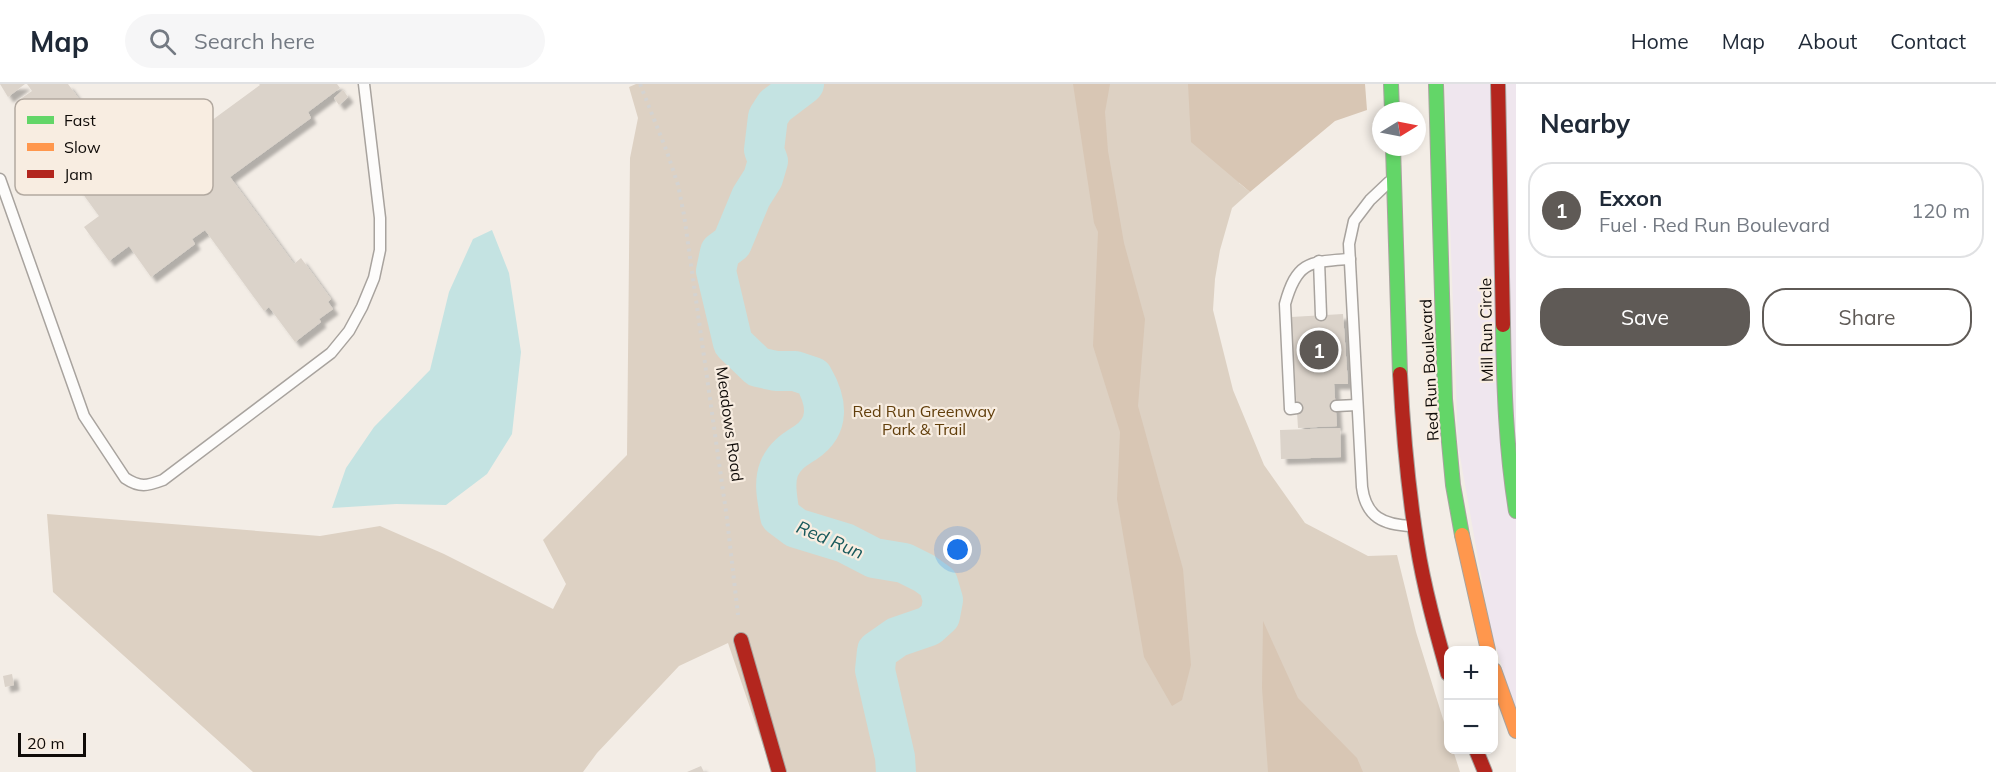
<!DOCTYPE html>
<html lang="en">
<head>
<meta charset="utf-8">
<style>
	:root { --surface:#fff; --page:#f6f6f7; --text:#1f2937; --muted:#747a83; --line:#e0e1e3; --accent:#5f5a56 }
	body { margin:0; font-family:Mulish,sans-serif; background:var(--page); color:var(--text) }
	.controls { position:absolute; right:18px; bottom:18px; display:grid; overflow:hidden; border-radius:12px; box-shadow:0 3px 9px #0003 }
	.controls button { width:54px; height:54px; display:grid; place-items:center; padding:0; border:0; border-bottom:2px solid var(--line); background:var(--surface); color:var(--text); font:30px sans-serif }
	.compass { position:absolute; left:1372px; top:18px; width:54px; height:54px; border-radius:50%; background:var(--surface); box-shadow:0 3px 9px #0003; rotate:80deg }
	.scale { position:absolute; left:18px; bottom:15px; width:68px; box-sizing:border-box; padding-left:6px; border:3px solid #0f0b08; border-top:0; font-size:16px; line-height:21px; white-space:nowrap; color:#0f0b08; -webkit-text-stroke:4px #f8ede1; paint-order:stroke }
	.you { position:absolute; left:958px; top:466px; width:21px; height:21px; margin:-15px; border:4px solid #fff; border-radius:50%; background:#1a73e8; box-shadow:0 0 0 9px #1a73e833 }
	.badge { display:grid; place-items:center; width:39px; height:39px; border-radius:50%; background:var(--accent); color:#fff; font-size:20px; font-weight:700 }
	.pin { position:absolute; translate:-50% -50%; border:3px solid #fff; box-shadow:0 2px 6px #0006 }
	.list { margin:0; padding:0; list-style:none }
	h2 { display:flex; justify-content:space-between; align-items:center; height:78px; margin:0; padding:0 24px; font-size:26px }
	h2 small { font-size:20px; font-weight:400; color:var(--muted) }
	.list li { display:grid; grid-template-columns:39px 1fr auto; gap:18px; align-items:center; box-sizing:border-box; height:96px; margin:0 12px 12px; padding:0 12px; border:2px solid var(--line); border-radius:24px }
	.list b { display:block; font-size:22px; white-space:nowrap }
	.list p { margin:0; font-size:20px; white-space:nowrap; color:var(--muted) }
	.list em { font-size:20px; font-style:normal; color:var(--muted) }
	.actions { display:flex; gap:12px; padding:18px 24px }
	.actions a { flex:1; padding:14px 0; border:2px solid var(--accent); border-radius:24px; text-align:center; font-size:21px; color:var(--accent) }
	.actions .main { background:var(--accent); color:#fff }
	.icon { flex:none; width:33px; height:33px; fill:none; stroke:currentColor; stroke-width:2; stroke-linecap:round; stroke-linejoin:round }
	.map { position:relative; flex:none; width:1516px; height:688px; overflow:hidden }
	header { display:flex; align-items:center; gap:36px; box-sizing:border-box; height:84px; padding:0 30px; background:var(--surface); border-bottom:2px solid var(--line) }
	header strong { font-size:28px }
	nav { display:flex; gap:33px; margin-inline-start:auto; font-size:21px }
	.search { width:420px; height:54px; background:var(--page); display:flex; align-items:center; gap:15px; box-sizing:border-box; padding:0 21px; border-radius:33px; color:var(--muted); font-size:22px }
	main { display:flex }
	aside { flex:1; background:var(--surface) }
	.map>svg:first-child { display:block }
</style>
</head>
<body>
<header>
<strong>Map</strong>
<div class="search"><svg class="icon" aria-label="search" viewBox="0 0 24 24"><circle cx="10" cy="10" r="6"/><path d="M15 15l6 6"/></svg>Search here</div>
<nav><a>Home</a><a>Map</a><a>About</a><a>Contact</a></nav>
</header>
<main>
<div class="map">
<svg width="1516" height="688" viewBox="0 0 1516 688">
	<defs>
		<filter id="shadow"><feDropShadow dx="5.5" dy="5.5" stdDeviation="1.5" flood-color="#0004"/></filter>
	</defs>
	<rect width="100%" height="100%" fill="#f3ede6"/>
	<polygon fill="#efe6ee" points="1445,0 1516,0 1516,625 1508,604 1490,542 1458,361"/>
	<polygon fill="#ddd1c3" points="636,0 1266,0 1239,99 1250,108 1232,124 1220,166 1215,195 1213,226 1233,306 1264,381 1305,439 1368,472 1397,471 1416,548 1448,651 1448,666 1453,666 1460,688 772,688 728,559 679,582 597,669 583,688 253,688 53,508 47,430 320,452 380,442 444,470 553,525 566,500 543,456 627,371 630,74 638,34 629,3"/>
	<g fill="#d8c6b4">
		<polygon points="1073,0 1110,0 1105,28 1108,67 1124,159 1145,235 1138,322 1183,485 1191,581 1182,616 1172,622 1144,573 1117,415 1120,348 1093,262 1098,148 1094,139"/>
		<polygon points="1188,0 1365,0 1367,26 1335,37 1250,108 1191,58"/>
		<polygon points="1263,537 1298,614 1357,674 1363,688 1268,688 1262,604"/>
	</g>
	<polygon fill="#c4e3e2" points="492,146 509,189 521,268 512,350 487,390 446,421 396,420 332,424 346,384 374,343 430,286 449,208 473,155"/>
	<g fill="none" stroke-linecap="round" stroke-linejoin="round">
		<path stroke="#c4e3e2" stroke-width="40" d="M804,0l-29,22 -7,11 -4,33 4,11 -5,17 -12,19 -19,46 -12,9 -4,19 17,72 25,24 18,4h19l18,6c14,24 18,49 -8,66 -11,7 -21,13 -26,26 -6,15 -1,32 1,47l16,12 49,15 29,15 30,5 20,10 14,10 5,17 -3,16 -11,10 -32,11 -20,14 -2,19 20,87 1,15"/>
	</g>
	<g fill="#dbd3ca" filter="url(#shadow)">
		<polygon points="0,0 25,0 8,13"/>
		<polygon points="27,0 68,0 117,67 126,61 144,86 260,1 259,0 337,0 340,4 308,28 311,34 230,93 294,180 301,174 331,215 328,218 333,225 319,235 321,238 295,258 269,223 264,227 205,146 192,155 195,160 151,193 129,162 109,177 84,143 99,132 16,18 32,7"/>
		<polygon points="343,6 348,13 339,21 334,14"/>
		<polygon points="1343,230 1348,300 1334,300 1337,342 1298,344 1291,233"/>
		<polygon points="1340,344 1341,373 1281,375 1280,346"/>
		<polygon points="12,590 14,601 5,603 3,592"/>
		<polygon points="701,682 704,688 687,688"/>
	</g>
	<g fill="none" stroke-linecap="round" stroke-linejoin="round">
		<defs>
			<g id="lane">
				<path d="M0,95l84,237 41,62c15,10 22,8 38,2l168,-127 18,-22 13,-24 12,-29 6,-28v-32l-16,-134"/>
				<path d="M1389,98l-19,18 -16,21 -5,23 13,243c4,30 21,38 50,39"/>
				<polyline points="1319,177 1321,231"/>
				<polyline points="1336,322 1357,321"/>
				<path d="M1297,324l-7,1 -5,-105c12,-43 24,-42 65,-45"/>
			</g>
			<g id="fast">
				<polyline points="1391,0 1392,27"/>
				<polyline points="1436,0 1445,315 1453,401 1462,451"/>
				<polyline points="1393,63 1400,290"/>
				<path d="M1503,241c1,62 3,124 13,186"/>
			</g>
			<g id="slow">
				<polyline points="1462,451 1488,566"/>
				<polyline points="1494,586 1516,647"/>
			</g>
			<g id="jam">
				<polyline points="1498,0 1503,241"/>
				<path d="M1400,290c3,57 8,114 17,170 7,44 19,87 31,130"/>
				<polyline points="741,556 779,688"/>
				<polyline points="1476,666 1485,688"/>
			</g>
		</defs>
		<use href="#lane" stroke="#a8a39e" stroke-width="13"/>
		<use href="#fast" stroke="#a8a39e" stroke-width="16"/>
		<use href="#slow" stroke="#a8a39e" stroke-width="16"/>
		<use href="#jam" stroke="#a8a39e" stroke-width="16"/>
		<polyline stroke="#d4d3d1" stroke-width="4" stroke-dasharray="3 4.5" stroke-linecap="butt" points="640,0 667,68 678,101 684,131 727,435 738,531"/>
		<use href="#lane" stroke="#fdfcfb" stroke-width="10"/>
		<use href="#fast" stroke="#63d668" stroke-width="14"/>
		<use href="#slow" stroke="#ff974d" stroke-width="14"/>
		<use href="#jam" stroke="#b3261e" stroke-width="14"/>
	</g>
	<g text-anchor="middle" stroke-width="4.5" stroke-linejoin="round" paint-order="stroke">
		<g font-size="16" fill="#0f0b08" stroke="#f8ede1">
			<text transform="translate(1486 246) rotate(-91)" y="6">Mill Run Circle</text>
			<text transform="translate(1429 286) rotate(-93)" y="6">Red Run Boulevard</text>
			<text transform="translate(730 340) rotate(82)" y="6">Meadows Road</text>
		</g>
		<g font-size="16" fill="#613e0b" stroke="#f8ede1">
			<text x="924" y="333">Red Run Greenway<tspan x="924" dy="18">Park &amp; Trail</tspan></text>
		</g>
		<g font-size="18" font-style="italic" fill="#18595b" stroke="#f8ede1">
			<text transform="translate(830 456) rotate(23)" y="6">Red Run</text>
		</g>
	</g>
	<rect x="15" y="15" width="198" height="96" rx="9" fill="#f8ede1" stroke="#b2a9a0" stroke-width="1.5"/>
	<rect x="27" y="32" width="27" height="8" fill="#63d668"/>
	<rect x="27" y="59" width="27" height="8" fill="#ff974d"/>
	<rect x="27" y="86" width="27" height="8" fill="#b3261e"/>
	<g font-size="16" fill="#0f0b08">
		<text x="64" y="42">Fast</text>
		<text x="64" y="69">Slow</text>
		<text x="64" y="96">Jam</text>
	</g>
</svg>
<div class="controls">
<button>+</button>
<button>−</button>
</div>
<svg class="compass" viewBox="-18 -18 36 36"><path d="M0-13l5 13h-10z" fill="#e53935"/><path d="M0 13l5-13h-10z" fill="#747a83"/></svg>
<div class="scale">20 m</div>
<div class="you"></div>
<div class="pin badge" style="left:1319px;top:266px">1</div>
</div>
<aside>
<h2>Nearby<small></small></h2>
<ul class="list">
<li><span class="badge">1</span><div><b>Exxon</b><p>Fuel · Red Run Boulevard</p></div><em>120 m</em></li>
</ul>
<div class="actions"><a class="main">Save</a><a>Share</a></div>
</aside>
</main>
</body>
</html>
